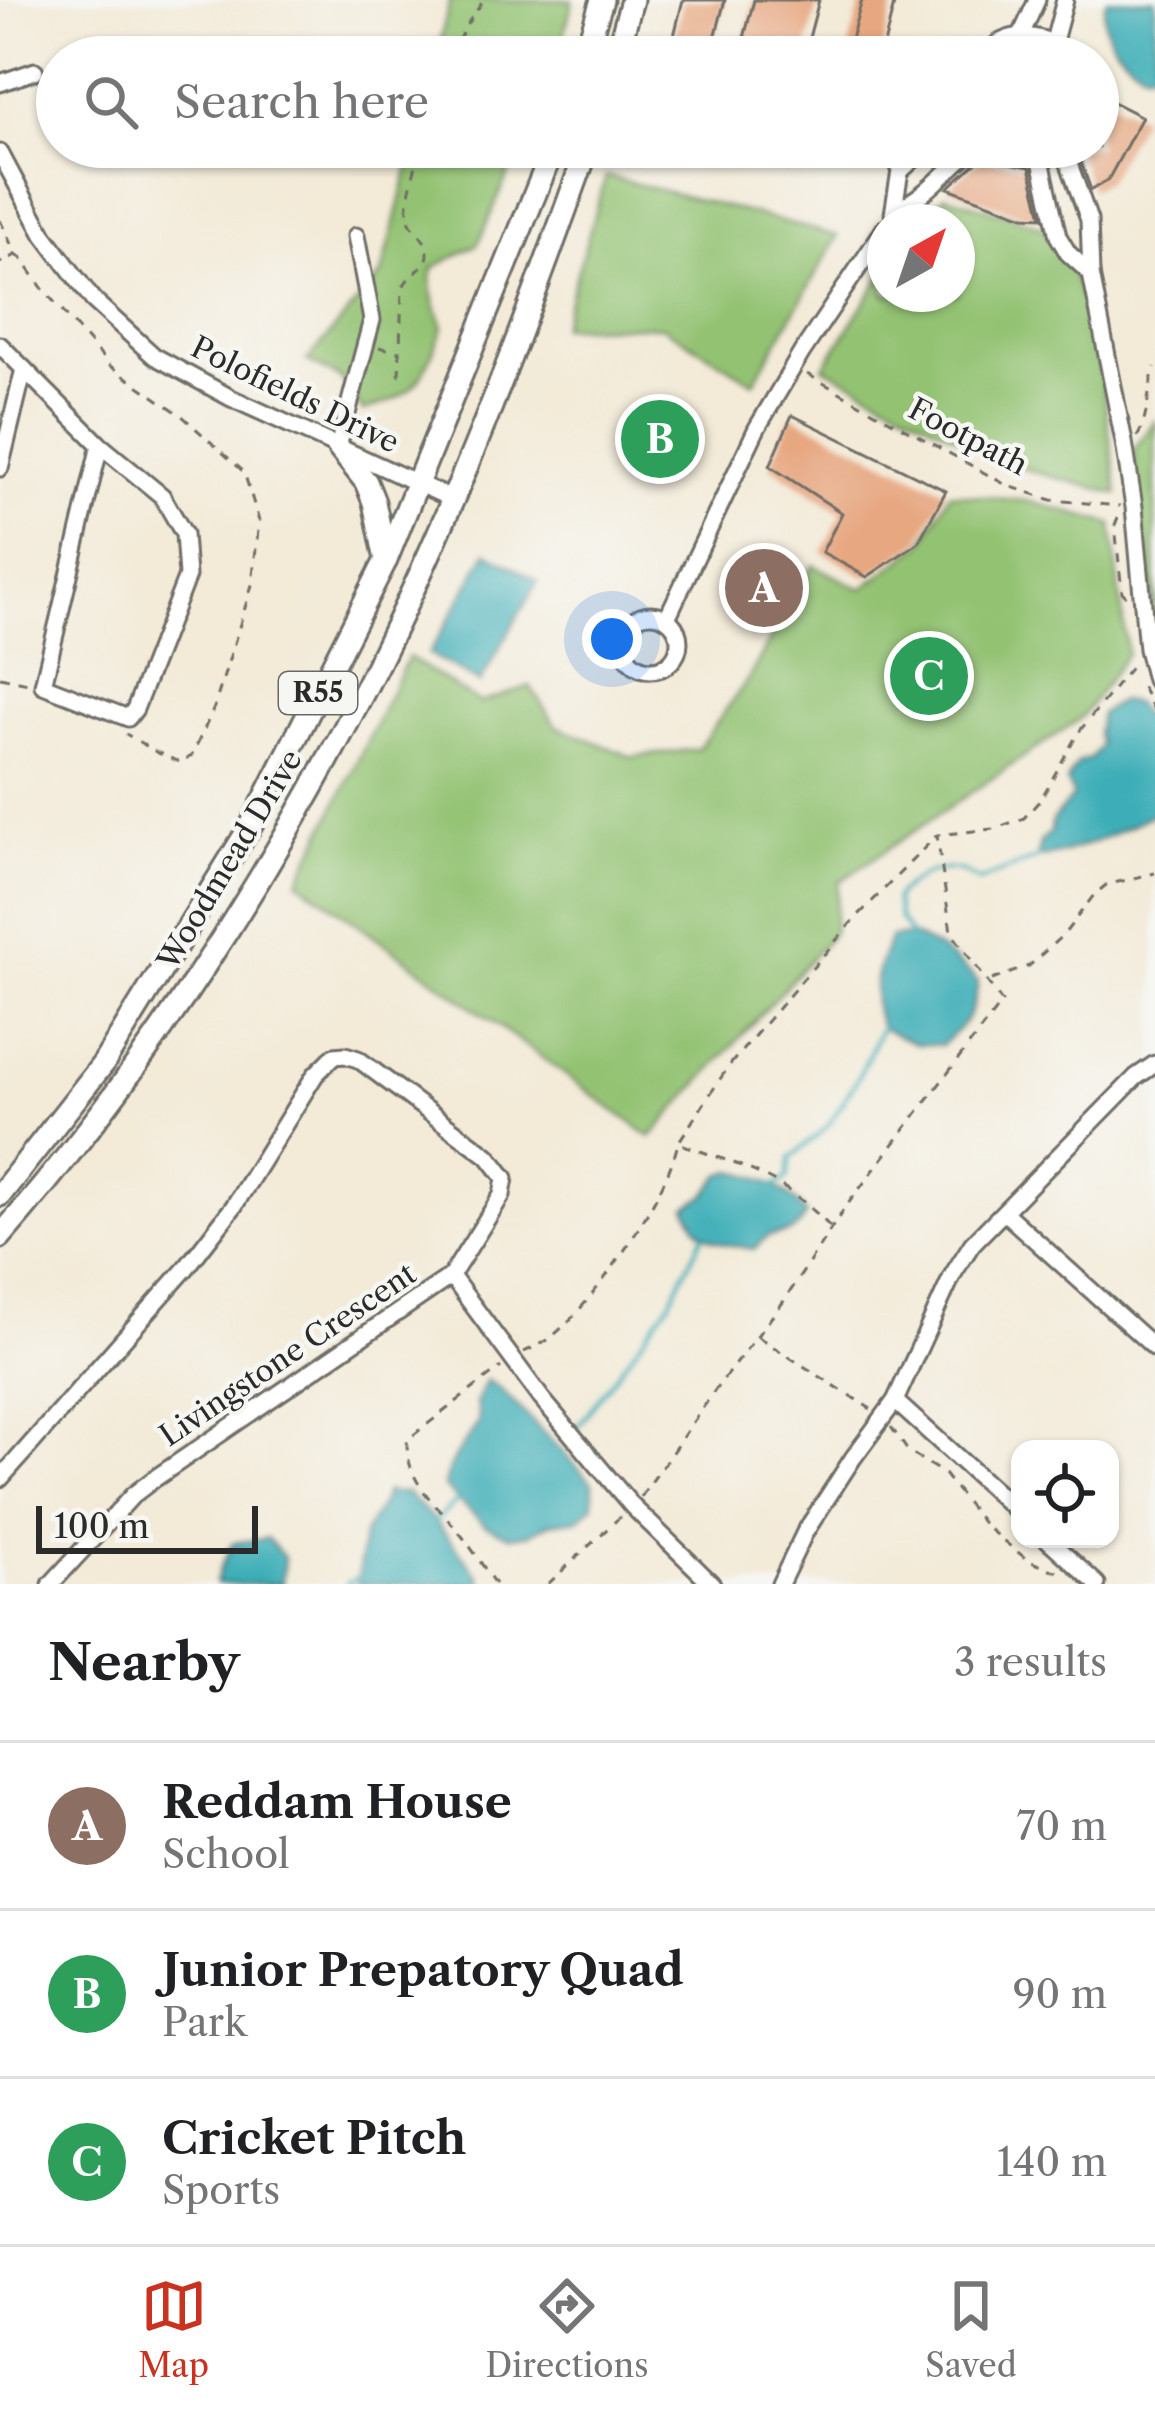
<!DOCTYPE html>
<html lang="en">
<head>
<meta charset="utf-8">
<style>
	:root { --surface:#fff; --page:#f2f2f2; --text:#202124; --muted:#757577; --line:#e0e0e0; --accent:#c8321e }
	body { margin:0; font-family:"Libre Caslon Text",serif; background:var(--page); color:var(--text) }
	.controls { position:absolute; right:36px; bottom:36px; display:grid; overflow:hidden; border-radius:24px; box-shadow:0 3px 9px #0004 }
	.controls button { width:108px; height:108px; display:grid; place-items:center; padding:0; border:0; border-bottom:3px solid var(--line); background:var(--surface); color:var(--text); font:60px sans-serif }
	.compass { position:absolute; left:867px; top:204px; width:108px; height:108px; border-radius:50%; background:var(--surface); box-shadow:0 3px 9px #0004; rotate:40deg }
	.scale { position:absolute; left:36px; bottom:30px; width:222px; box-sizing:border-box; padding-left:12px; border:6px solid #2b2b2b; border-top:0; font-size:33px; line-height:42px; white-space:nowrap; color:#2b2b2b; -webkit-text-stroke:9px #f6f6f2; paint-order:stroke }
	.you { position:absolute; left:612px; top:639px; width:42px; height:42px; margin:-30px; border:9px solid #fff; border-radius:50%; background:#1a73e8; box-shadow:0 0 0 18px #1a73e833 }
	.badge { display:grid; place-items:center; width:78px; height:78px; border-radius:50%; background:var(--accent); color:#fff; font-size:39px; font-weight:700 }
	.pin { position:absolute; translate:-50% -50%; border:6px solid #fff; box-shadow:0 3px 12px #0006 }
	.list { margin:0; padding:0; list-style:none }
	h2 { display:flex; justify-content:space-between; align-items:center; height:156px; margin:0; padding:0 48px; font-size:51px }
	h2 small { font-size:39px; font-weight:400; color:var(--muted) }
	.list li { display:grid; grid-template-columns:78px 1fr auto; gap:36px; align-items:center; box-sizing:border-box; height:168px; padding:0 48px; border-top:3px solid var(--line) }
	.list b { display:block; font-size:45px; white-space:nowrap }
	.list p { margin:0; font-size:39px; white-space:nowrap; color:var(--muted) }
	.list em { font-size:39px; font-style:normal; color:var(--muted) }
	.icon { flex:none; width:66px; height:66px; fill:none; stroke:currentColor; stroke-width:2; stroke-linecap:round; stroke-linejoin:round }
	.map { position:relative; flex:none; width:1155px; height:1584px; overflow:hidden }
	.search { position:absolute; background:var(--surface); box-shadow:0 3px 9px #0004; left:36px; right:36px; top:36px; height:132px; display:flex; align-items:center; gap:30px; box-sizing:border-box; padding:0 42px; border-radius:66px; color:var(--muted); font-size:45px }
	.sheet { height:660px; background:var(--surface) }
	nav { display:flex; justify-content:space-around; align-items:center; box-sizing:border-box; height:168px; border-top:3px solid var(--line); background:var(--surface); font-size:33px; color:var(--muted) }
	nav a { display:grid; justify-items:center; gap:6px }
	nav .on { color:var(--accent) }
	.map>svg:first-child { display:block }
</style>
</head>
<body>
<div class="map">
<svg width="1155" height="1584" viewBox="0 0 1155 1584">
	<rect width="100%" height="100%" fill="#f6f6f2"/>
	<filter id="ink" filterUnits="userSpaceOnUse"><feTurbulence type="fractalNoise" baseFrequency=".00833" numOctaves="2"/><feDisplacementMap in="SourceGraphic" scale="24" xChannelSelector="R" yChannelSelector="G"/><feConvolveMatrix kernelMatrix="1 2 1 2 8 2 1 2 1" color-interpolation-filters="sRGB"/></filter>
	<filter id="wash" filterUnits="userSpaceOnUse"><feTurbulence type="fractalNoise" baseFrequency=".004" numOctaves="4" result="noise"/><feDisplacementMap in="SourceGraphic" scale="48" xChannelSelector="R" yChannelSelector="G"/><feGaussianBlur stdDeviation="2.7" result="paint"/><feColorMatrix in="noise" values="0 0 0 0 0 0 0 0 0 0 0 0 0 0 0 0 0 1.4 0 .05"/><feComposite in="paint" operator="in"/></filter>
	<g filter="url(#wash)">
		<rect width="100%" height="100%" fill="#f3ead7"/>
		<g fill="#93c272" stroke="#5f764e" stroke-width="3">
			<polygon points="450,0 573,0 558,57 436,57"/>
			<path d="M414,147h106l-42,97 -45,24c-6,21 4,40 10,60 -23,52 -22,66 -80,83l-23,-33 -33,-17 75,-87z"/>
			<polygon points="606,176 838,236 754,382 662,326 561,327"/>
			<polygon points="945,195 1041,226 1072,272 1098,351 1118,494 1034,472 977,448 824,367 885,271 885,294 957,294 957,222 919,222"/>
			<polygon points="1155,421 1155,625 1133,451"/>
			<polygon points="950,493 1027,501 1112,524 1127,653 1081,718 839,882 833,933 651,1137 299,881 408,657 480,703 530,686 556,726 632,757 698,749 750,676 813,565 862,589 922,545"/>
		</g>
		<g fill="#3daeb7" stroke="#346c71" stroke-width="3">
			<path d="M1106,0h49v71h-12c-26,-19 -45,-37 -37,-71z"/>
			<polygon points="487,552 538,581 480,683 429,654"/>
			<path d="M1119,701l16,2 20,35v75c-37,19 -75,39 -117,45l2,-16 11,-10 1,-11 21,-25 -6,-15 10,-18 14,-5 9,-13 -3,-11 3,-20z"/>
			<path d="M911,935c26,10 46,26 67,46 -4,33 -11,43 -37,64l-24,-1 -36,-16c-13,-30 -5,-62 10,-91z"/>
			<path d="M732,1171c29,5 56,18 74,43 -12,22 -15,18 -38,22l-14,13c-34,-6 -55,-6 -67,-42l18,-11 16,-21z"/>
			<path d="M486,1380l12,7 95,96v22l-14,14 -29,4 -20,11 -20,2 -25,-11 -41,-38c4,-28 21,-43 35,-65l-3,-20z"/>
			<path d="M386,1492l20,1 29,28 45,56 1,7h-123c0,-6 4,-45 5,-48 6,-15 18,-28 23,-44z"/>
			<path d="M267,1538l17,20 -2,26h-66c2,-15 11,-26 16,-41z"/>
		</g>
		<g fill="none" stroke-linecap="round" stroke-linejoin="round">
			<g stroke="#3daeb7" stroke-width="4.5">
				<polyline points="1144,721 1155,714"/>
				<path d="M911,935l-12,-17 -4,-19c11,-19 44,-34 65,-28 7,2 13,7 19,10l59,-23"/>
				<polyline points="773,1186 787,1179 791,1158 828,1126 859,1076 881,1028"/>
				<polyline points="575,1430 669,1303 703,1236"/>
				<polyline points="435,1521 457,1501"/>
				<polyline points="347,1584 357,1578"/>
			</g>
		</g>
		<g id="blocks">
			<g fill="#e7a781">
				<polygon points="683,0 725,0 710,57 686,57 670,52"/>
				<polygon points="754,0 819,0 804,57 739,57"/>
				<polygon points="862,0 895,0 881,57 846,57"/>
				<polygon points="1109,100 1142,117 1108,180 1091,190 1076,148 1098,147 1098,119"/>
				<polygon points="981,158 1030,167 1042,217 1024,216 948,188"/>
				<polygon points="792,415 946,491 918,543 867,577 822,552 842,513 770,466"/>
			</g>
		</g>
	</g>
	<g filter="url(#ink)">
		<use href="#blocks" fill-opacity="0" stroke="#716e67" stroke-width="3"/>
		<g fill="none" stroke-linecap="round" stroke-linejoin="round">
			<defs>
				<g id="minor">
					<polyline points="1021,35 1037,0"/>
					<polyline points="1054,41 1065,0"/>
					<path d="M983,57c26,-31 62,-24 89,0"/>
					<polyline points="0,83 35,71"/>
					<polyline points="1038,147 1058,236 1068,253 1091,274"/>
					<polyline points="1063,147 1089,220 1091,274 1124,442 1134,507 1147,649 1155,680"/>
					<polyline points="0,153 44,235 93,300 154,356 231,398 452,499"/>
					<path d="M895,210c33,-14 52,-41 80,-63"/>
					<polyline points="893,214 900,171 928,147"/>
					<polyline points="0,345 100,445 162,496 184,534 187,576 135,709 128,718 43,685 100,445"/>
					<polyline points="338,447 372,320 356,236"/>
					<polyline points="0,468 24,369"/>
					<circle cx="651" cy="642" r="28"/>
					<polyline points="667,618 757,428 802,352 885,228"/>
					<polyline points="1004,1212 1155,1348"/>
					<polyline points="451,1276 542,1399 632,1506 712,1584"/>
					<polyline points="895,1401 1020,1514"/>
					<polyline points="0,1479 187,1267 234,1206 315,1075 334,1056 345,1055 358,1059 488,1156 505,1178 502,1195 451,1276 154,1479 133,1495 51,1584"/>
					<polyline points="1047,1539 1097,1584"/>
					<polyline points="780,1584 805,1532 853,1458 895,1401 953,1274 972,1244 1136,1077 1155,1064"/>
				</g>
				<g id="major">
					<polyline points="584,57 602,0"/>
					<polyline points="616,57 632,0"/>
					<polyline points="338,447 366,482 374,502 386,560"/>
					<polyline points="0,1195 103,1064 252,824 386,560 554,147"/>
					<path d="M0,1237c144,-165 268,-357 367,-552 87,-171 156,-357 221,-538"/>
				</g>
			</defs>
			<use href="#minor" stroke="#716e67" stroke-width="21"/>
			<use href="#major" stroke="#716e67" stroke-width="27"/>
			<g stroke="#716e67" stroke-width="3" stroke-dasharray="9 9" stroke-linecap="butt">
				<polyline points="450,57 465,27 484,0"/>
				<polyline points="0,220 16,255 0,263"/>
				<polyline points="16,255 21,258 43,289 110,366 181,415 244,472 259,521 252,585 214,708 192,755 182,763 156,752 126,734"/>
				<polyline points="379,347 399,352"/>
				<polyline points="807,374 1008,486 1052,500 1120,506"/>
				<path d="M399,376l3,-86c6,-18 26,-22 26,-36 0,-15 -13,-21 -18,-32 -8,-16 7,-58 11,-75"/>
				<path d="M1137,437c12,-18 10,-48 18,-70"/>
				<polyline points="1118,518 1115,525 1122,592 1126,596"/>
				<polyline points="0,677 28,683"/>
				<polyline points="1142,687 1155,712"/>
				<polyline points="992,980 1029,966 1065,933 1094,895 1106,885 1155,873"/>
				<path d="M830,1227c-48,-52 -89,-61 -152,-84l50,-76 123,-144 85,-87"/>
				<polyline points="758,1337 871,1409"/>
				<path d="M524,1352c8,-4 18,-8 25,-13 45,-35 117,-142 129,-196"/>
				<polyline points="891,1427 908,1451 944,1474 985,1526 1029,1561 1063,1574"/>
				<polyline points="641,1497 718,1386 784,1301 844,1209 1002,1002 951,932 937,835 993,829 1024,818 1041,799 1078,733 1133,665"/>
				<path d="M495,1584c-11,-16 -21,-33 -33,-48 -25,-33 -56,-51 -55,-96l94,-73"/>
				<polyline points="548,1584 621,1516"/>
			</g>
			<use href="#minor" stroke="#fff" stroke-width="15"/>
			<use href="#major" stroke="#fff" stroke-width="21"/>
		</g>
	</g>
	<g text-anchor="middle" stroke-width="9" stroke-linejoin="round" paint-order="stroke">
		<rect fill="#f6f6f2" stroke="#686867" stroke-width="3" x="279" y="672" width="78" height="42" rx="9"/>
		<g font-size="27" font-weight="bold" fill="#2b2b2b">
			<text x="318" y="702">R55</text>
		</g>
		<g font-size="30" fill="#2b2b2b" stroke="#f6f6f2">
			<text transform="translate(295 395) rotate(26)" y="10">Polofields Drive</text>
			<text transform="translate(968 437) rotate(28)" y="10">Footpath</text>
			<text transform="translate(230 860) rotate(-59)" y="10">Woodmead Drive</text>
			<text transform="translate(288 1355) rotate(-34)" y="10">Livingstone Crescent</text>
		</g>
	</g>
</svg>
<div class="controls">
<button><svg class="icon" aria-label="locate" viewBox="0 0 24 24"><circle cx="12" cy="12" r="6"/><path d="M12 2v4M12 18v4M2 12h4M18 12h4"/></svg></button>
</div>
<svg class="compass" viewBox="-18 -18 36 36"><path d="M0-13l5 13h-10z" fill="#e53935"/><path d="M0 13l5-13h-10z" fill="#757577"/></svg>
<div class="scale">100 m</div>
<div class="you"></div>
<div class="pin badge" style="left:764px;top:588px;background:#8d6e63">A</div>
<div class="pin badge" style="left:660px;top:439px;background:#2e9e5b">B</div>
<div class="pin badge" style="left:929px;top:676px;background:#2e9e5b">C</div>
<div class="search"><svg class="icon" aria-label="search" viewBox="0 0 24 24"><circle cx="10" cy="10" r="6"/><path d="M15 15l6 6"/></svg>Search here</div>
</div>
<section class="sheet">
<h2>Nearby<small>3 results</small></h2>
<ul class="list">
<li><span class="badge" style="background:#8d6e63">A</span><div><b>Reddam House</b><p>School</p></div><em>70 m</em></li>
<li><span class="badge" style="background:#2e9e5b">B</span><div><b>Junior Prepatory Quad</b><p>Park</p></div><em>90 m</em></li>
<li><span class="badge" style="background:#2e9e5b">C</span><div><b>Cricket Pitch</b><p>Sports</p></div><em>140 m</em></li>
</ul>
</section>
<nav>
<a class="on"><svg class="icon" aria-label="map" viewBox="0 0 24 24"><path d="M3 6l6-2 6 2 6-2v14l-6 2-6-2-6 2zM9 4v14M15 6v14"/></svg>Map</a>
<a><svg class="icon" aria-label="directions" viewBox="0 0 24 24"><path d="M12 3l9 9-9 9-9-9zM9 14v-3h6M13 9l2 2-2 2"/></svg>Directions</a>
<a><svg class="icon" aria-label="saved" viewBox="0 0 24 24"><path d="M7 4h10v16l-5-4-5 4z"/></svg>Saved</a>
</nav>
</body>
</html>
